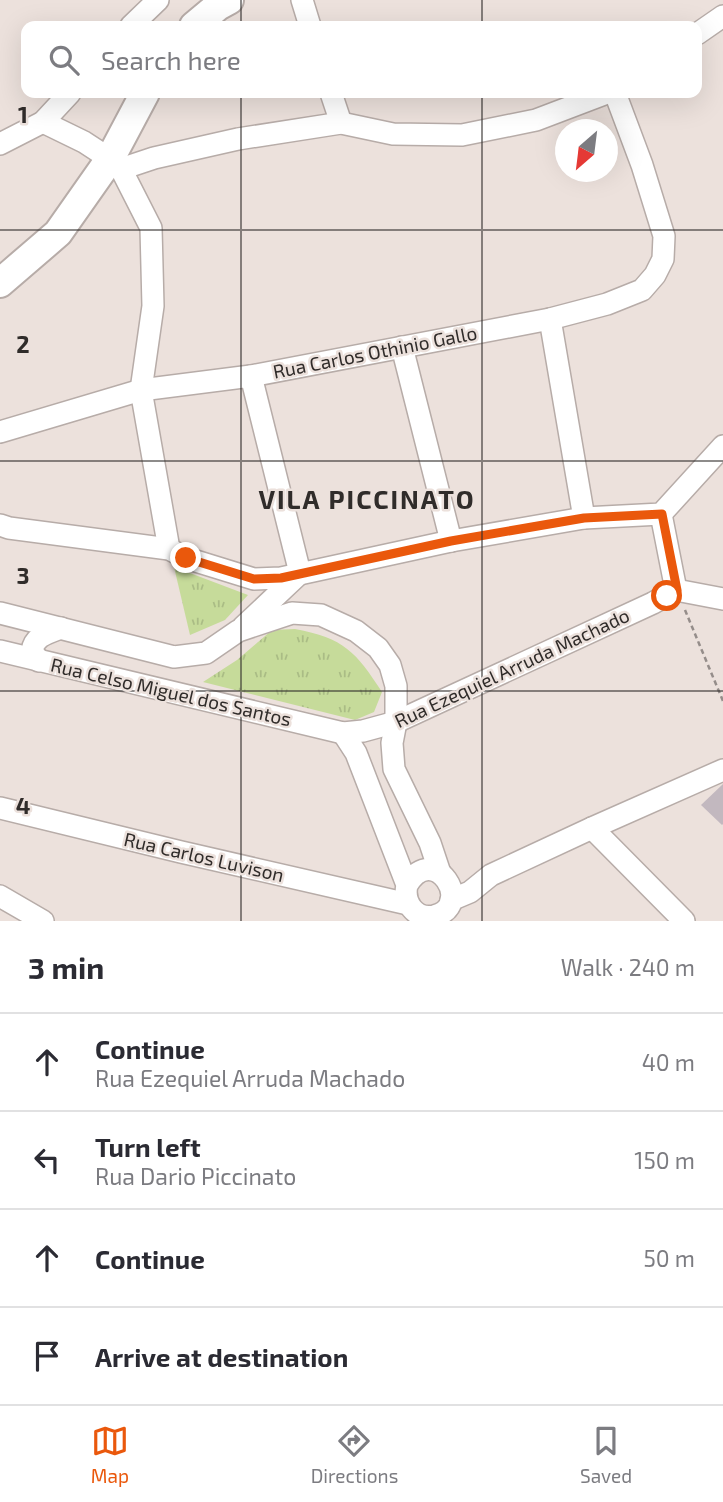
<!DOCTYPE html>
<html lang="en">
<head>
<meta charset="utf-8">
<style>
	:root { --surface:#fff; --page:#f2f2f3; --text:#2b2b33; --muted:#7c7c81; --line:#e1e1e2; --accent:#ea580c }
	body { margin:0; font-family:"Exo 2",sans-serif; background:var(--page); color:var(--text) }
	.compass { position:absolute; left:555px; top:119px; width:63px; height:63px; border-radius:50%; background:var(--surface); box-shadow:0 7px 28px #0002; rotate:208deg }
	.stop { position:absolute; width:21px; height:21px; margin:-16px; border:5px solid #ea580c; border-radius:50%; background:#fff }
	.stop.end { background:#ea580c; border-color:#fff; box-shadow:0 2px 7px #0008 }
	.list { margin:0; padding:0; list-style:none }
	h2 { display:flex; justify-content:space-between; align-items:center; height:91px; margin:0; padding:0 28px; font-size:30px }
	h2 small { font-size:23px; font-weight:400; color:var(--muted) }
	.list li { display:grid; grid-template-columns:46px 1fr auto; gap:21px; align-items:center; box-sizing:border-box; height:98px; padding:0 28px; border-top:2px solid var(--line) }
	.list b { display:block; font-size:26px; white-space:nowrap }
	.list p { margin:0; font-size:23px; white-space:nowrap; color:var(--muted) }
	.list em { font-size:23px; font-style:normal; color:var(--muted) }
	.icon { flex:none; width:38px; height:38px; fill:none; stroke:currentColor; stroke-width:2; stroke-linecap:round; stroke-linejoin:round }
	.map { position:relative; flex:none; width:723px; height:921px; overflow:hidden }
	.search { position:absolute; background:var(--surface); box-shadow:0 7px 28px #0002; left:21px; right:21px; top:21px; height:77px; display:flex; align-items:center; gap:18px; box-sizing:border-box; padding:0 24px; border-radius:14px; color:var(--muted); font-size:26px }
	.sheet { height:483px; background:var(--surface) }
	nav { display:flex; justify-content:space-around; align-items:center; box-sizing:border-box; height:98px; border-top:2px solid var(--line); background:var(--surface); font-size:19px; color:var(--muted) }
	nav a { display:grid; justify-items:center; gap:4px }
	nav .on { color:var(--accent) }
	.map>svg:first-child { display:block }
</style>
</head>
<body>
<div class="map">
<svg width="723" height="921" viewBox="0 0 723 921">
	<defs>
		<pattern id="park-tufts" width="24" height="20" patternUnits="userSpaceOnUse" patternTransform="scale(1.75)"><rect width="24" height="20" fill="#c6db9a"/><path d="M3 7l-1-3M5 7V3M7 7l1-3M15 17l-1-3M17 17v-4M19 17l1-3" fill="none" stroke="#aabc85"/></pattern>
	</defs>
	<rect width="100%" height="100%" fill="#ece1dc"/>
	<g fill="url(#park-tufts)">
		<polygon points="174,567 248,595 225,620 190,635"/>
		<path d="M295,629c49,9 61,23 87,63l-8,20 -19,8 -152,-38 34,-22 35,-30z"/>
	</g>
	<polygon fill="#c2b8bf" points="723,784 723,824 722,825 701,805"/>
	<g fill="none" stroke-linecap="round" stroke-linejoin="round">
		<defs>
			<g id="minor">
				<polyline points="302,0 310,26"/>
				<polyline points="131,26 158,0"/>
				<polyline points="697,34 723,16"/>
				<polyline points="331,93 341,123"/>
				<polyline points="43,122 84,142 110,159 121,169 151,228 153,306 141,390 169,549"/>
				<polyline points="0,144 43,122 70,93"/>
				<polyline points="121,169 154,158 238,139 341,123 393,134 462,135 536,120 607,93"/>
				<polyline points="550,319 584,518"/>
				<polyline points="402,347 451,541"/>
				<polyline points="251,376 300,573"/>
				<polyline points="0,432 141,390 251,376 550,319 607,304 642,290 655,275 663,259 664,236 642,165 615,93"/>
				<polyline points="0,525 9,528 169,549 186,558 254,579 281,578 451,541 584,518 661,514 723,446"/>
				<polyline points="676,590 723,599"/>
				<polyline points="0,613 174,657 206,653 238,631 292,613 321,615 356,631 378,648 390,665 396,686 396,722 392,743 394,769 430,843 440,873"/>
				<polyline points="243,627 298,575"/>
				<polyline points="0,651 343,733 363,731 396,722 653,603 676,590 661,514"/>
				<path d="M39,661l-7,-10c2,-15 16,-18 29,-23"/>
				<path d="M343,733l13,20 51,132c-4,17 8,35 27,31 42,-10 0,-76 -27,-31"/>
				<polyline points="0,808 181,852 408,904"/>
				<polyline points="592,828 684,921"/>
				<polyline points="0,896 43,921"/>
				<polyline points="451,900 470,892 491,875 592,828 723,770"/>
			</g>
			<g id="major">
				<polyline points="194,26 218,6 229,0"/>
				<polyline points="0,283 58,233 110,159 145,93"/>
			</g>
		</defs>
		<use href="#minor" stroke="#b7aca8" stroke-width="24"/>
		<use href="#major" stroke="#b7aca8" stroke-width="32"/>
		<polyline stroke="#958d8a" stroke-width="2.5" stroke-dasharray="5 3.5" stroke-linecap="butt" points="685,610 723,701"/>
		<use href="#minor" stroke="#fff" stroke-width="21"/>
		<use href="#major" stroke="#fff" stroke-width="28"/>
	</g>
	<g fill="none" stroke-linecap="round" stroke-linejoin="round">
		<polyline stroke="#ea580c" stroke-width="9" points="186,558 254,579 281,578 451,541 584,518 662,514 677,590 667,596"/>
	</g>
	<path fill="none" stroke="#302c2a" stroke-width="2" stroke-opacity="0.55" d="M241,0v26M482,0v26M241,93v828M482,93v828M0,230h723M0,461h723M0,691h723"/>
	<g text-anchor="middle" stroke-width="5" stroke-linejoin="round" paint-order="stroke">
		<g font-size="19" fill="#302c2a" stroke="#ece1dc">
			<text transform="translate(375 352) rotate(-11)" y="7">Rua Carlos Othinio Gallo</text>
			<text transform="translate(512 668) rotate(-25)" y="7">Rua Ezequiel Arruda Machado</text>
			<text transform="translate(171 692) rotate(13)" y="7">Rua Celso Miguel dos Santos</text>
			<text transform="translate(204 857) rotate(13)" y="7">Rua Carlos Luvison</text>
		</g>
		<g font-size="26" font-weight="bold" letter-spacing="2" fill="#302c2a" stroke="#ece1dc">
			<text x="367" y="509">VILA PICCINATO</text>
		</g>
	</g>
	<g font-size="23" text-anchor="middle" font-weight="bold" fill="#302c2a" stroke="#ece1dc" stroke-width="5" stroke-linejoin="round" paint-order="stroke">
		<text x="23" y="123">1</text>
		<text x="23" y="353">2</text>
		<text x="23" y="584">3</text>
		<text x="23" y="814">4</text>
	</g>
</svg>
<svg class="compass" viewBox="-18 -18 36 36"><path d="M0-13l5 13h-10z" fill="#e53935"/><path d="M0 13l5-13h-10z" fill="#7c7c81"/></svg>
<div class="stop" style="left:667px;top:596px"></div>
<div class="stop end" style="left:186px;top:558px"></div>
<div class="search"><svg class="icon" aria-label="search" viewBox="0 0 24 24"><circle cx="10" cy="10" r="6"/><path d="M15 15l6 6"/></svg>Search here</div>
</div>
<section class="sheet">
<h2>3 min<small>Walk · 240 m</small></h2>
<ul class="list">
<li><svg class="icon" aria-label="ahead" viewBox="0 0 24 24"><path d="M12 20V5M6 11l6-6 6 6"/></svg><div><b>Continue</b><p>Rua Ezequiel Arruda Machado</p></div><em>40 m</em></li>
<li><svg class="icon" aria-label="left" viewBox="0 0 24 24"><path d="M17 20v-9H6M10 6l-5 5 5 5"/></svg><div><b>Turn left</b><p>Rua Dario Piccinato</p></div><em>150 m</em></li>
<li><svg class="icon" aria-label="ahead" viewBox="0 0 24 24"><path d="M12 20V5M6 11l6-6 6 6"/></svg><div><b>Continue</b></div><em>50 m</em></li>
<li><svg class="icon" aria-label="arrive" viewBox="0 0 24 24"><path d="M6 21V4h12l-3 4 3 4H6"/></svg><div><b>Arrive at destination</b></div></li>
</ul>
</section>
<nav>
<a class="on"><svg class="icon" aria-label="map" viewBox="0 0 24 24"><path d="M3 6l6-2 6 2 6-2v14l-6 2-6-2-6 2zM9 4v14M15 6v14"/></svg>Map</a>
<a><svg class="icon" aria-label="directions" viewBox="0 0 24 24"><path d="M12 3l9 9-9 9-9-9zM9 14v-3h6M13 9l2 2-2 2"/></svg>Directions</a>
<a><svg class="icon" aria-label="saved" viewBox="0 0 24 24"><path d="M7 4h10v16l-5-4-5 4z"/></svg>Saved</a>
</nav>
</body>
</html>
